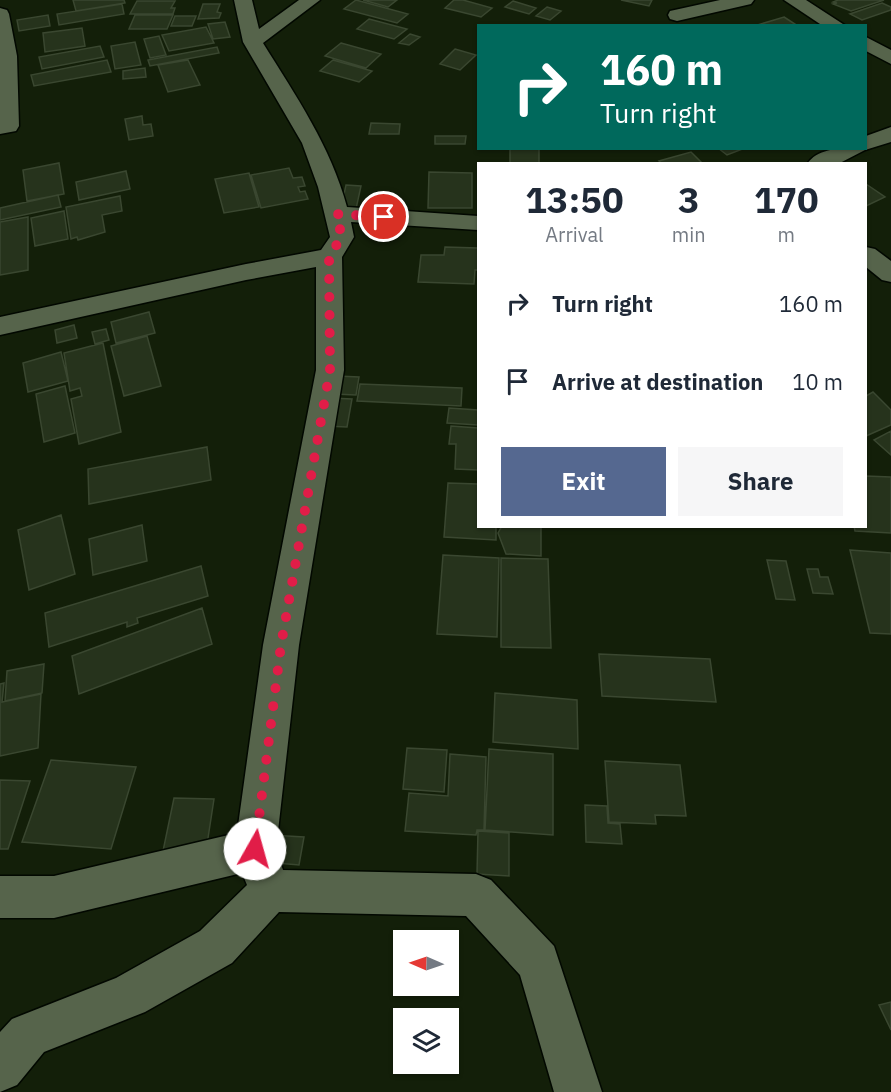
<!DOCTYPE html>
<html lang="en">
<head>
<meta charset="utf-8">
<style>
  :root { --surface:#fff; --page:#f6f6f7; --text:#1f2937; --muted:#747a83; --accent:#556890 }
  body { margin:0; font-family:"IBM Plex Sans",sans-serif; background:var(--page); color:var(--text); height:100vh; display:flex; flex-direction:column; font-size:22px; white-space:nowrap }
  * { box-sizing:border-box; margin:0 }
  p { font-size:20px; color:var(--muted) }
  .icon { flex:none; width:33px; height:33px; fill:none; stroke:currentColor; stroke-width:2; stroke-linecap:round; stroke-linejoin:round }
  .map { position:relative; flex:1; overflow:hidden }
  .side { position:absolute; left:477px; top:162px; width:390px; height:366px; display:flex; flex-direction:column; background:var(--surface); border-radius:0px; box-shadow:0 2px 4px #0004 }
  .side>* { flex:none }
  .guide { position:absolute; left:477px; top:24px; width:390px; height:126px; border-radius:0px; box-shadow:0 2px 4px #0004; background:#00695c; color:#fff; overflow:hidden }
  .needle { width:39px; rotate:272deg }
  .buttons { position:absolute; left:393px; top:930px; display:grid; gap:12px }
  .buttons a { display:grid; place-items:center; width:66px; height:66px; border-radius:0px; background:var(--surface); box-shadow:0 2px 4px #0004; font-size:30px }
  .pin { position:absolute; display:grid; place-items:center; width:51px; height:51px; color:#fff; margin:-26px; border:3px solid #fff; border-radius:50%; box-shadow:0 2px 6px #0007 }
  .me { position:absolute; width:66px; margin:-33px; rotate:7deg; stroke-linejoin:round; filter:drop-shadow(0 0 4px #0008) }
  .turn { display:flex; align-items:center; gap:21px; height:126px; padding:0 24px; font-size:27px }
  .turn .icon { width:78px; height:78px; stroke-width:2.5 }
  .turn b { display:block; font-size:42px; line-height:51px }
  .eta { display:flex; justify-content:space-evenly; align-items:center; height:102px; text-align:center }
  .eta b { font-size:36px; font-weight:700; line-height:42px }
  .button { display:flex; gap:12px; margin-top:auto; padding:12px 24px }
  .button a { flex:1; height:69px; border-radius:0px; background:var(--accent); color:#fff; font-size:24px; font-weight:700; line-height:69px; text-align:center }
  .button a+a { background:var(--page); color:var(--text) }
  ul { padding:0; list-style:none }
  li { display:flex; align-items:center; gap:18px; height:78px; padding:0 24px }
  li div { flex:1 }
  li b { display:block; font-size:22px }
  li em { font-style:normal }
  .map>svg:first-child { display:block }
  .building { fill:#26331c; stroke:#3a4730; stroke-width:1.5 }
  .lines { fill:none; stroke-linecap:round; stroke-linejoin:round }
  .minor-casing { stroke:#020800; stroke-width:3 }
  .minor { fill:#56644b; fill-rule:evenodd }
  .route { stroke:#e11d48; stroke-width:10; stroke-dasharray:0 18 }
</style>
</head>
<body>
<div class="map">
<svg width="891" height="1092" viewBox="0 0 891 1092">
  <rect width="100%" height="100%" fill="#131f09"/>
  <path class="building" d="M73,0H124L125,3L76,11Z
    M356,0L408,14L397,23L344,9Z
    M363,0H397L388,7Z
    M454,0H463L492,8L481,17L445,8Z
    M621,0H652L649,6Z
    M838,0H884L851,11L833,4L837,3L833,2Z
    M137,1H175L171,8H175L173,14H130Z
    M513,1L536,8L529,14L505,7Z
    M882,3L891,7V10L862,20L850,14Z
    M122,4L124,14L59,25L57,14Z
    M203,4H220L217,12L221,13L219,18L198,19Z
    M547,7L561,11L550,20L536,16Z
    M48,15L50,26L19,31L17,20Z
    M135,15H173L167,29H129Z
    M175,16H196L192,26H171Z
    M784,17L798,26H754Z
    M369,19L407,29L394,39L357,29Z
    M225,22L230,37L213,39L208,24Z
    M206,27L214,43L169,51L162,35Z
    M82,28L85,46L45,52L43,33Z
    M410,34L420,37L409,45L399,43Z
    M159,36L166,55L150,58L144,39Z
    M135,42L141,65L115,69L111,46Z
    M341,43L381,54L366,68L325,56Z
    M100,46L104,57L42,69L39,57Z
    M217,47L219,53L150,66L148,60Z
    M455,49L476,55L460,70L440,64Z
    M107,60L111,72L34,86L31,75Z
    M188,60L200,85L168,92L158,65Z
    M333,60L372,71L359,82L320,71Z
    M145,68L146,77L123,79V71Z
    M142,116L143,125L151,124L153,136L129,140L125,119Z
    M371,123L400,124L399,134H369Z
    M435,136H466L465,144H435Z
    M510,148H539V164H510Z
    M718,148H745L727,155Z
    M691,152L703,164H662L659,161Z
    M59,163L64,194L27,201L23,170Z
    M289,168L293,178L302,177L305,186L298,187L300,192L305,191L308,199L261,208L251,175Z
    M126,171L130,189L79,200L76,182Z
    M429,172L472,173V208H428Z
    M249,173L259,207L224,213L215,179Z
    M866,184L885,197L866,206Z
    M346,185L361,186L356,209L341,208Z
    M58,195L61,207L0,220V208Z
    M120,196L122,211L102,215L105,232L78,240L77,237L71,239L66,207Z
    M371,197L393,198L392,210L369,209Z
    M64,211L68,239L35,246L31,218Z
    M28,217V270L0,275V222Z
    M445,247L478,248V270H475L474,284L418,282L421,255H444Z
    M149,312L155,333L116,343L111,322Z
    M74,325L77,338L57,343L55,330Z
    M106,329L109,340L95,344L92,332Z
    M147,336L161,386L124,396L111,346Z
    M103,343L121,432L79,444L71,399L82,396L80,388L70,391L64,353Z
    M61,352L68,381L28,392L23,363Z
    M337,376L359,377L356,395L334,394Z
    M360,384L462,388L461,406L357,401Z
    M65,386L75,433L44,442L36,394Z
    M873,392L891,410V425L866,436V396Z
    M330,398L352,399L347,427L325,426Z
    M449,408L478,410V425L447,423Z
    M451,426L478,428V470L455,469L456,444H449Z
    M891,431V455L874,440Z
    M207,447L211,480L89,504L88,469Z
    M866,476L891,477V533L855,531L854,526H866Z
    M448,483L478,484V526H496V540L444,537Z
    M61,515L75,574L29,590L18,530Z
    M142,525L147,561L93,575L89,539Z
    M502,526H541V556L506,554L498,533Z
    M850,550L891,553V634L870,633Z
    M443,555L499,558L497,637L437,634Z
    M501,558L548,559L551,648L501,647Z
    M767,560L786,561L795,600L776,599Z
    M201,566L208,596L137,618L138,623L127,627V622L49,647L45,613Z
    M807,569H818L820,577H828L833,594L813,593Z
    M202,608L212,644L79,694L72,656Z
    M599,654L710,659L716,702L602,696Z
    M44,664L42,693L5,701L7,671Z
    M4,683L2,702L41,694L38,748L0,756V684Z
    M495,693L577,700L578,749L493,742Z
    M407,748L447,750L444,792L403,789Z
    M489,749L553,754V835L485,830Z
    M450,754L486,757L484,830H477L476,835L405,831L409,793L448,796Z
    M51,760L136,767L111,849L22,842Z
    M605,761L680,765L686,816L655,815L656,824L609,822Z
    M0,780L30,781L8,849H0Z
    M174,798L214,799L206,851H163Z
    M585,805L607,806L608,823L620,824L622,844L586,842Z
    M478,831L509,833V876L477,874Z
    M270,835L304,837L299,865L265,862Z
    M891,1002V1030L879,1005Z"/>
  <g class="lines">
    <defs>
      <path id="minor" d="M234,0H252L259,29L299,0H320L263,43C296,96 331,147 347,207L478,216V230L351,222L354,237L342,257L344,370L299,645L276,849L283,870L476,874L491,880L554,946L602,1092H554L520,975L466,916L279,912L232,963L145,1012L44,1052L17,1085L0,1092V1032L12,1019L116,978L200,931L247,885L242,873L54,918H0V876H54L237,833L263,645L316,370V267L246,280L0,335V317L246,264L321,250L330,237L318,187L302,143L243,42Z
        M720,0H754L751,4L677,21L670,19L668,15L670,11Z
        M784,0H806L846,26H823Z
        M0,8L7,10L9,14L17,56L19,126L16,131L0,134Z
        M866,37L891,50V64L866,51Z
        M891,127V142L865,150L838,164H807C819,146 847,148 866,148V136Z
        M866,247L875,249L891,261V282L882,280L866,267Z"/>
    </defs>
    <use href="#minor" class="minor-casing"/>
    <use href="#minor" class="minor"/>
  </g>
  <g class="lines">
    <path class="route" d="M255,849L281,645L330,370L329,256L342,237L336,214L384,217"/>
  </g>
</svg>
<div class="buttons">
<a><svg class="needle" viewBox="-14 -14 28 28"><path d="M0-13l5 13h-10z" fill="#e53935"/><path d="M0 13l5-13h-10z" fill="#747a83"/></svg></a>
<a><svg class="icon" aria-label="layers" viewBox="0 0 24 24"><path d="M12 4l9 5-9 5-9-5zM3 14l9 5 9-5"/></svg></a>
</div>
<div class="pin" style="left:384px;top:217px;background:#d93025"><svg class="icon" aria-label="arrive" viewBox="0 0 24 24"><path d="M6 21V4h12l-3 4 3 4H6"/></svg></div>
<svg class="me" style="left:255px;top:849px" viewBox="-20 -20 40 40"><circle r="19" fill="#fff"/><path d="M0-13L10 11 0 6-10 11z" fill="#e11d48"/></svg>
<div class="guide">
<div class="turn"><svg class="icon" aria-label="right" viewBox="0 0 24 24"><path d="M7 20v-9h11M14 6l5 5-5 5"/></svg><div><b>160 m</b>Turn right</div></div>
</div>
<section class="side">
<div class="eta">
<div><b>13:50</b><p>Arrival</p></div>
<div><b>3</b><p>min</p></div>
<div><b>170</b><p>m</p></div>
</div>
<ul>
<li><svg class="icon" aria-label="right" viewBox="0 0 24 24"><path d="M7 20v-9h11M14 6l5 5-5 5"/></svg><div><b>Turn right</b></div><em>160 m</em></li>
<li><svg class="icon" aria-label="arrive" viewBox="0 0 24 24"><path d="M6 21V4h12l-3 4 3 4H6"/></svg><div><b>Arrive at destination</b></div><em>10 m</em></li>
</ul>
<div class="button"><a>Exit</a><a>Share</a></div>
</section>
</div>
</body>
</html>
